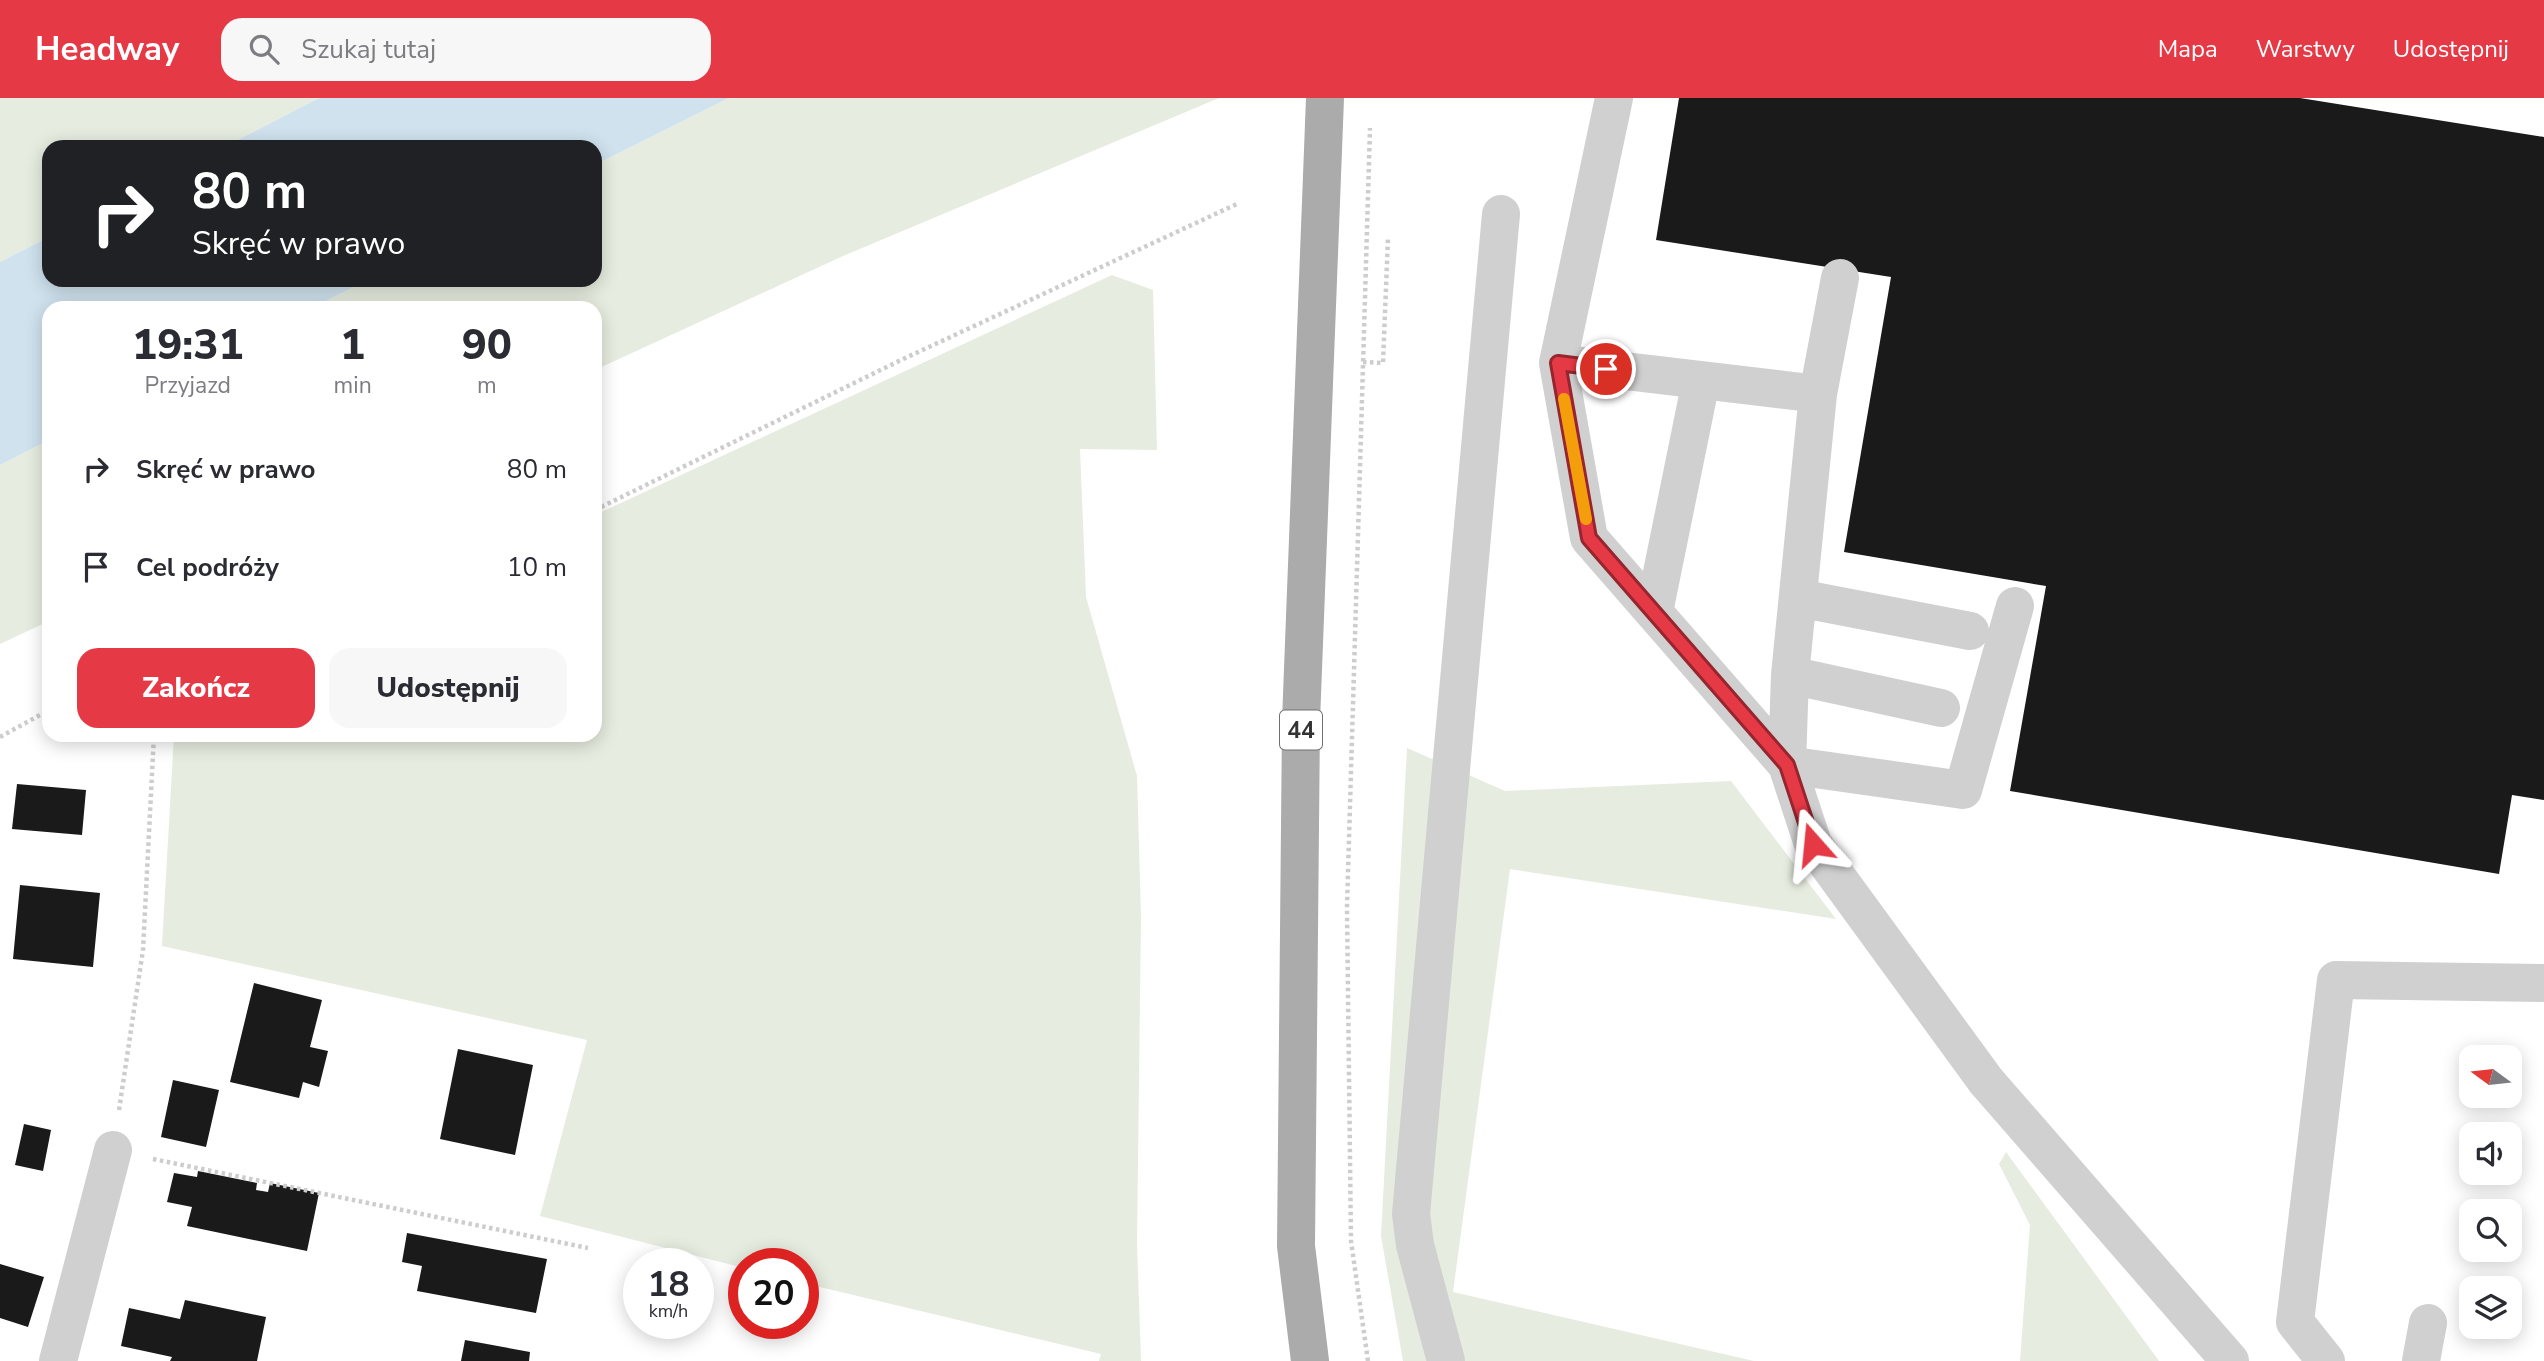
<!DOCTYPE html>
<html lang="pl">
<head>
<meta charset="utf-8">
<style>
  :root { --surface:#fff; --page:#f7f7f7; --text:#2b2b33; --muted:#7c7c81; --accent:#e63946 }
  body { margin:0; font-family:"Nunito Sans",sans-serif; background:var(--page); color:var(--text); height:100vh; display:flex; flex-direction:column; font-size:26px; white-space:nowrap }
  * { box-sizing:border-box; margin:0 }
  p { font-size:23px; color:var(--muted) }
  .icon { flex:none; width:38px; height:38px; fill:none; stroke:currentColor; stroke-width:2; stroke-linecap:round; stroke-linejoin:round }
  .map { position:relative; flex:1; overflow:hidden }
  .side { position:absolute; left:42px; top:203px; width:560px; height:441px; display:flex; flex-direction:column; background:var(--surface); border-radius:21px; box-shadow:0 4px 18px #0003 }
  .side>* { flex:none }
  .top-card { position:absolute; left:42px; top:42px; width:560px; height:147px; border-radius:21px; box-shadow:0 4px 18px #0003; background:#202124; color:#fff; overflow:hidden }
  .needle { width:46px; rotate:285deg }
  .controls { position:absolute; left:2459px; top:947px; display:grid; gap:14px }
  .controls a { display:grid; place-items:center; width:63px; height:63px; border-radius:14px; background:var(--surface); box-shadow:0 4px 18px #0003; font-size:35px }
  .speed { position:absolute; left:623px; top:1150px; display:flex; gap:14px; font-size:35px; font-weight:700; text-align:center }
  .speed>* { display:grid; place-content:center; width:91px; height:91px; border-radius:50%; background:var(--surface); box-shadow:0 4px 18px #0003; line-height:1 }
  .speed small { font-size:18px; font-weight:400 }
  .speed .limit { border:10px solid #d22; background:#fff; color:#111 }
  .pin { position:absolute; display:grid; place-items:center; width:60px; height:60px; color:#fff; margin:-30px; border:4px solid #fff; border-radius:50%; box-shadow:0 2px 7px #0007 }
  .me { position:absolute; width:77px; margin:-38px; rotate:342deg; stroke-linejoin:round; filter:drop-shadow(0 0 5px #0008) }
  .turn { display:flex; align-items:center; gap:24px; height:147px; padding:0 35px; font-size:32px }
  .turn .icon { width:91px; height:91px; stroke-width:2.5 }
  .turn b { display:block; font-size:49px; line-height:60px }
  .eta { display:flex; justify-content:space-evenly; align-items:center; height:119px; text-align:center }
  .eta b { font-size:42px; font-weight:800; line-height:49px }
  .button { display:flex; gap:14px; margin-top:auto; padding:14px 35px }
  .button a { flex:1; height:80px; border-radius:21px; background:var(--accent); color:#fff; font-size:28px; font-weight:800; line-height:80px; text-align:center }
  .button a+a { background:var(--page); color:var(--text) }
  ul { padding:0; list-style:none }
  li { display:flex; align-items:center; gap:21px; height:98px; padding:0 35px }
  li div { flex:1 }
  li b { display:block; font-size:26px }
  li em { font-style:normal }
  header { display:flex; align-items:center; gap:42px; box-sizing:border-box; height:98px; padding:0 35px; background:var(--accent); color:#fff }
  header strong { font-size:33px }
  nav { display:flex; gap:38px; margin-inline-start:auto; font-size:24px }
  .search { width:490px; height:63px; background:var(--page); display:flex; align-items:center; gap:18px; box-sizing:border-box; padding:0 24px; border-radius:21px; color:var(--muted); font-size:26px }
  .map>svg:first-child { display:block }
  .green { fill:#e6ecdf }
  .water { fill:#cfe2ee }
  .building { fill:#1a1a1a }
  .lines { fill:none; stroke-linecap:round; stroke-linejoin:round }
  .path { stroke:#cdcdcd; stroke-width:4.5; stroke-dasharray:3.5 3.5; stroke-linecap:butt }
  .minor { stroke:#d0d0d0; stroke-width:38 }
  .major { stroke:#ababab; stroke-width:38 }
  .route-casing { stroke:#96252e; stroke-width:18 }
  .route { stroke:#e63946; stroke-width:12 }
  .slow { stroke:#f59e0b; stroke-width:12 }
  .labels { text-anchor:middle; dominant-baseline:central; stroke-width:7; stroke-linejoin:round; paint-order:stroke }
  .shield { fill:#fff; stroke:#707070; stroke-width:2 }
  .shield-label { font-size:23px; font-weight:bold; fill:#333 }
</style>
</head>
<body>
<header>
<strong>Headway</strong>
<div class="search"><svg class="icon" aria-label="search" viewBox="0 0 24 24"><circle cx="10" cy="10" r="6"/><path d="M15 15l6 6"/></svg>Szukaj tutaj</div>
<nav><a>Mapa</a><a>Warstwy</a><a>Udostępnij</a></nav>
</header>
<div class="map">
<svg width="2544" height="1263" viewBox="0 0 2544 1263">
  <rect width="100%" height="100%" fill="#fff"/>
  <path class="green" d="M0,0H319L224,49H49V139L0,164Z
    M729,0H1219L843,158L595,272V210H312L367,182H595V67Z
    M1112,177L1153,192L1157,352L1080,351L1086,499L1137,678L1141,819L1137,1146L1141,1263H1099L1101,1256L803,1185V1166H744V1170L540,1118L587,942L162,848L174,637H595V417Z
    M49,342V523L0,546V367Z
    M1407,650L1505,693L1731,683L1836,821L1510,771L1453,1194L1754,1263H1403L1381,1138Z
    M2006,1054L2159,1263H2020L2030,1127L1999,1066Z"/>
  <path class="water" d="M319,0H729L595,67V49H224Z
    M49,139V182H367L312,210H49V342L0,367V164Z"/>
  <path class="building" d="M1679,0H2300L2544,39V702L2512,697L2499,776L2010,693L2046,488L1844,454L1891,179L1656,142Z
    M17,686L86,692L82,737L12,731Z
    M20,787L100,795L93,869L13,861Z
    M254,885L322,902L310,949L328,953L319,989L303,984L299,1000L230,984Z
    M458,951L533,967L515,1057L440,1041Z
    M173,982L219,992L206,1049L161,1039Z
    M24,1026L51,1032L43,1073L15,1067Z
    M198,1073L257,1085L256,1092L268,1094L270,1085L319,1095L307,1153L187,1128L192,1109L167,1104L174,1075L197,1079Z
    M407,1135L547,1161L536,1215L417,1193L422,1168L402,1164Z
    M0,1166L44,1179L28,1229L0,1220Z
    M185,1202L266,1219L257,1263H170L172,1259L121,1248L129,1210L180,1221Z
    M465,1242L530,1254L529,1263H461Z"/>
  <g class="lines">
    <path class="path" d="M1363,264L1383,265L1388,140
      M595,412L901,262L1239,105
      M0,639L49,612
      M119,1012L143,852L154,637
      M153,1061L588,1150
      M1368,1263L1351,1143L1347,809L1370,30"/>
    <path class="minor" d="M1614,0L1558,265L1818,296L1790,577L1787,667L1813,746L1986,983L2230,1263
      M1558,265L1589,440L1787,667L1963,692L2015,508
      M1818,296L1840,180
      M1798,500L1970,533
      M1654,514L1701,283
      M1790,577L1941,610
      M58,1263L113,1052
      M1446,1263L1415,1147L1411,1116L1501,116
      M2326,1263L2295,1224L2336,882L2544,885
      M2421,1263L2428,1225"/>
    <path class="major" d="M1310,1263L1296,1148L1301,623L1325,0"/>
  </g>
  <g class="lines">
    <defs>
      <path id="route" d="M1606,271L1558,265L1589,440L1787,667L1813,746"/>
    </defs>
    <use href="#route" class="route-casing"/>
    <use href="#route" class="route"/>
    <path class="slow" d="M1564,301L1586,421"/>
  </g>
  <g class="labels">
    <rect class="shield" x="1280" y="612.5" width="42" height="39" rx="5"/>
    <g class="shield-label">
      <text x="1301" y="632">44</text>
    </g>
  </g>
</svg>
<div class="controls">
<a><svg class="needle" viewBox="-14 -14 28 28"><path d="M0-13l5 13h-10z" fill="#e53935"/><path d="M0 13l5-13h-10z" fill="#7c7c81"/></svg></a>
<a><svg class="icon" aria-label="sound" viewBox="0 0 24 24"><path d="M4 9h4l5-4v14l-5-4H4zM17 9q2 3 0 6"/></svg></a>
<a><svg class="icon" aria-label="search" viewBox="0 0 24 24"><circle cx="10" cy="10" r="6"/><path d="M15 15l6 6"/></svg></a>
<a><svg class="icon" aria-label="layers" viewBox="0 0 24 24"><path d="M12 4l9 5-9 5-9-5zM3 14l9 5 9-5"/></svg></a>
</div>
<div class="speed"><div>18<small>km/h</small></div><div class="limit">20</div></div>
<div class="pin" style="left:1606px;top:271px;background:#d93025"><svg class="icon" aria-label="arrive" viewBox="0 0 24 24"><path d="M6 21V4h12l-3 4 3 4H6"/></svg></div>
<svg class="me" style="left:1813px;top:746px" viewBox="-20 -20 40 40"><path d="M0-17L14 15 0 8-14 15z" fill="#e63946" stroke="#fff" stroke-width="4"/></svg>
<div class="top-card">
<div class="turn"><svg class="icon" aria-label="right" viewBox="0 0 24 24"><path d="M7 20v-9h11M14 6l5 5-5 5"/></svg><div><b>80 m</b>Skręć w prawo</div></div>
</div>
<section class="side">
<div class="eta">
<div><b>19:31</b><p>Przyjazd</p></div>
<div><b>1</b><p>min</p></div>
<div><b>90</b><p>m</p></div>
</div>
<ul>
<li><svg class="icon" aria-label="right" viewBox="0 0 24 24"><path d="M7 20v-9h11M14 6l5 5-5 5"/></svg><div><b>Skręć w prawo</b></div><em>80 m</em></li>
<li><svg class="icon" aria-label="arrive" viewBox="0 0 24 24"><path d="M6 21V4h12l-3 4 3 4H6"/></svg><div><b>Cel podróży</b></div><em>10 m</em></li>
</ul>
<div class="button"><a>Zakończ</a><a>Udostępnij</a></div>
</section>
</div>
</body>
</html>
